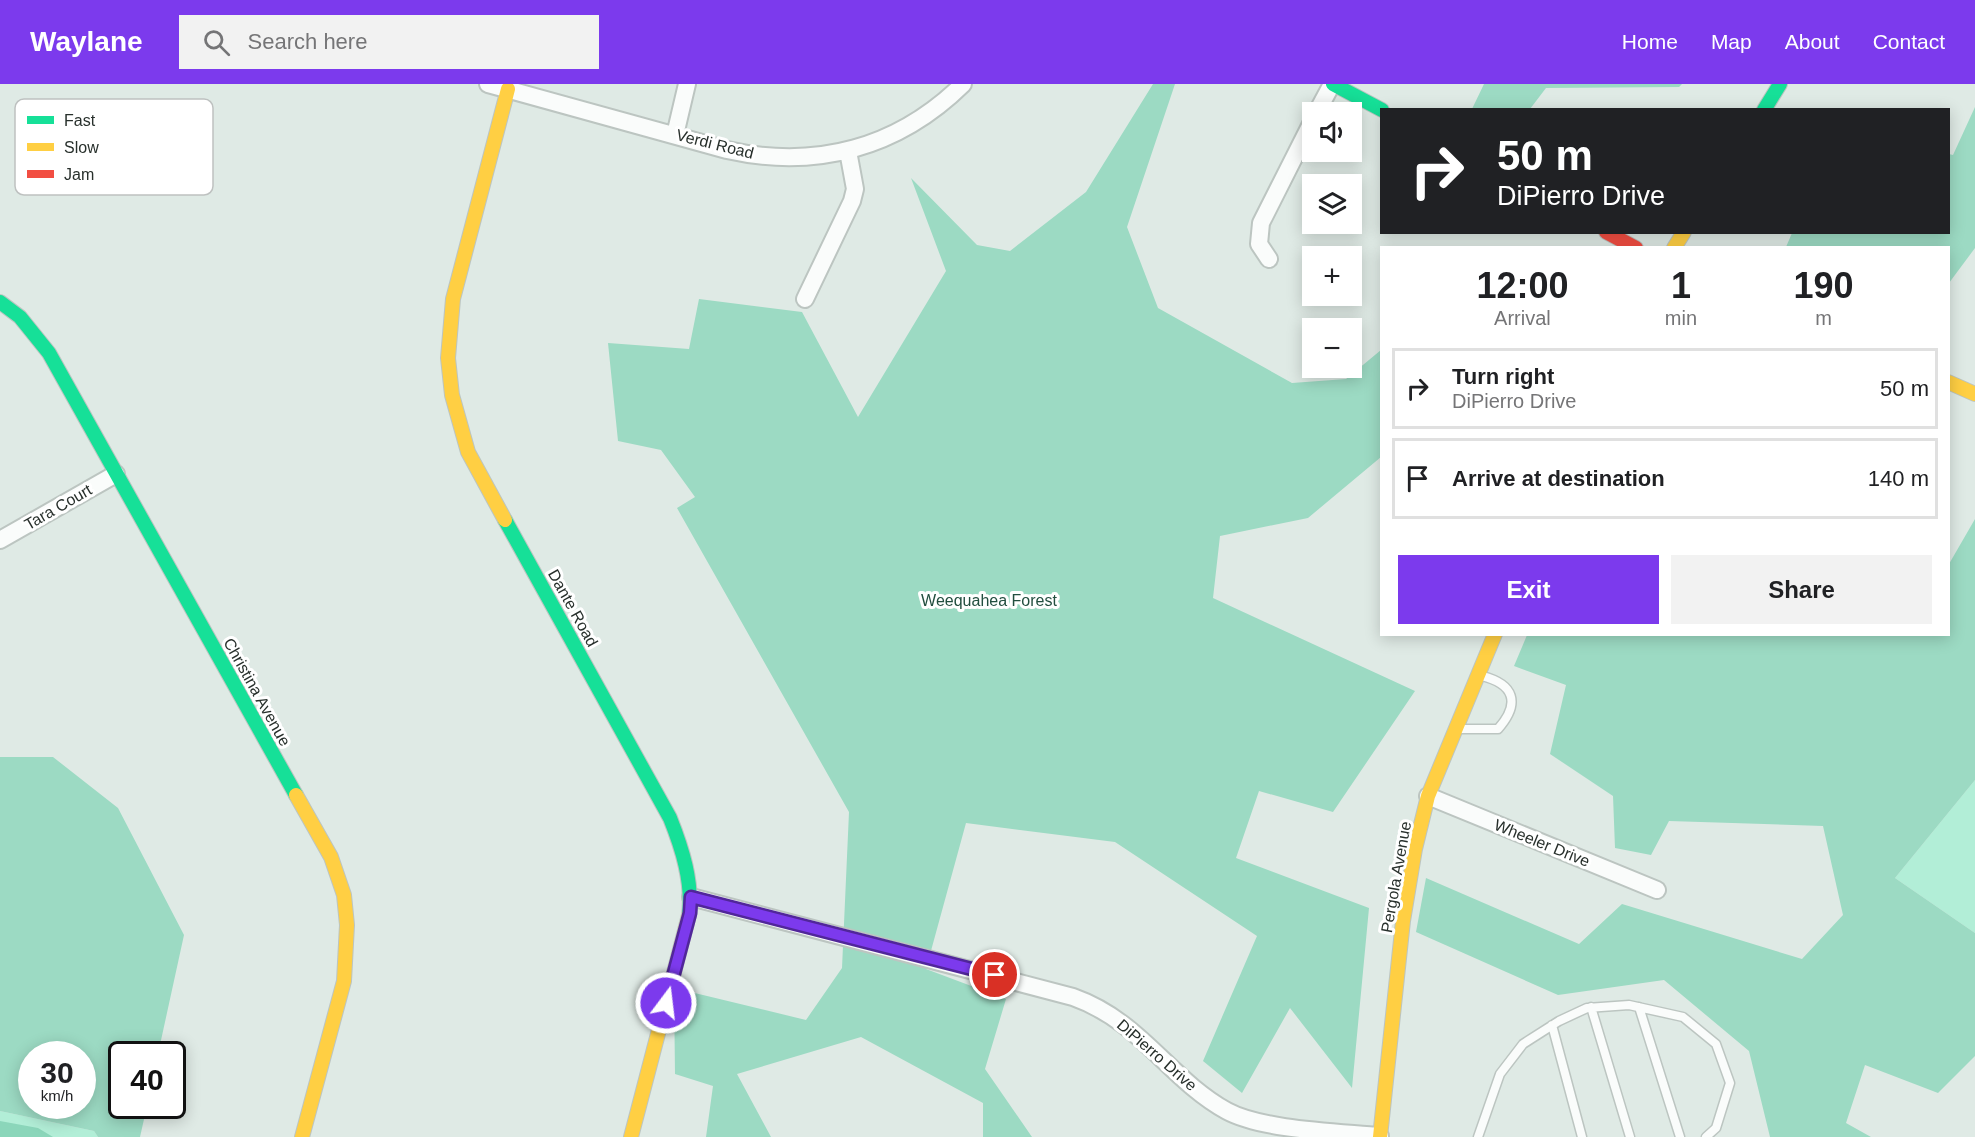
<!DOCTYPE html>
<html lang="en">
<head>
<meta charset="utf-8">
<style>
  :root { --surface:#fff; --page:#f2f2f2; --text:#202124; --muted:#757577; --line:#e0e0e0; --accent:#7c3aed }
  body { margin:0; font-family:Arial,sans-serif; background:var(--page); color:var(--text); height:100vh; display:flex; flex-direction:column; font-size:22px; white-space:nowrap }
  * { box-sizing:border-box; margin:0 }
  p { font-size:20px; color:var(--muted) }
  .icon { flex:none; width:33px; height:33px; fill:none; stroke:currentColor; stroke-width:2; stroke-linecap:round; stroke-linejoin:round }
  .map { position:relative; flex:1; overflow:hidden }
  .side { position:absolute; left:1380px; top:162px; width:570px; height:390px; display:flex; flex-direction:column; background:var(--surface); border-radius:0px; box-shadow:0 3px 15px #0003 }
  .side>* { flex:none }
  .top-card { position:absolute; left:1380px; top:24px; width:570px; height:126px; border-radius:0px; box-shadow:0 3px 15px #0003; background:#202124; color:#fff; overflow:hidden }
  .fabs { position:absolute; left:1302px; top:18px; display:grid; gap:12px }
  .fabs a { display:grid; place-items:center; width:60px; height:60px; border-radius:0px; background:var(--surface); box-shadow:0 3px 15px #0003; font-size:30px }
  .speed { position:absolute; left:18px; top:957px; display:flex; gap:12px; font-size:30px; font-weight:700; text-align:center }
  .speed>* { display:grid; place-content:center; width:78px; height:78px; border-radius:50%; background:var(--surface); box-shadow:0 3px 15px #0003; line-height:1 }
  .speed small { font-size:15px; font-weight:400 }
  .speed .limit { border:3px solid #111; border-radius:9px; background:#fff; color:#111 }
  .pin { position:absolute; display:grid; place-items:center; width:51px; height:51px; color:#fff; margin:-26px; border:3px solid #fff; border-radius:50%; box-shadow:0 2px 6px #0007 }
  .me { position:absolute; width:66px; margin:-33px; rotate:15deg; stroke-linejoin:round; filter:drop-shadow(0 0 4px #0008) }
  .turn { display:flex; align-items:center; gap:21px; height:126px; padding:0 18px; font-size:27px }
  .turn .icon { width:78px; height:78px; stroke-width:2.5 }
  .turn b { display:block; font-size:42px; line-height:51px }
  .eta { display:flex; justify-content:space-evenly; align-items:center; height:102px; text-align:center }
  .eta b { font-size:36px; font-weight:600; line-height:42px }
  .action { display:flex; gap:12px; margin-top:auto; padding:12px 18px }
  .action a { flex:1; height:69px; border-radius:0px; background:var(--accent); color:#fff; font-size:24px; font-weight:600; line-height:69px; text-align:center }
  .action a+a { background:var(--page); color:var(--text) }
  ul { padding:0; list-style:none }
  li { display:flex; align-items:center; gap:18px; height:81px; margin:0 12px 9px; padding:0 6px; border:3px solid var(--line); border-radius:0px }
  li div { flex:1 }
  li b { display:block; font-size:22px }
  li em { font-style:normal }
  header { display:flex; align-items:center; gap:36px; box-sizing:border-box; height:84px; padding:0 30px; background:var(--accent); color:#fff }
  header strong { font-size:28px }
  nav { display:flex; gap:33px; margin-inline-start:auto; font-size:21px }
  .search { width:420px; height:54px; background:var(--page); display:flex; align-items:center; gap:15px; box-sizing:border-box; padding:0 21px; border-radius:0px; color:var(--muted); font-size:22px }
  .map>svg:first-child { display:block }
  .green { fill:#b2eed7 }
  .forest { fill:#9cdac3; fill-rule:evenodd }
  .water { fill:#8bd6ba }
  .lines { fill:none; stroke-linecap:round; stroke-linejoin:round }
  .lane-casing { stroke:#bcc5c1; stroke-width:11 }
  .street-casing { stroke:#bcc5c1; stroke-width:20 }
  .fast-casing { stroke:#bcc5c1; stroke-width:16 }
  .slow-casing { stroke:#bcc5c1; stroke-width:16 }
  .jam-casing { stroke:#bcc5c1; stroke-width:16 }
  .lane { stroke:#fafcfb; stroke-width:8 }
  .street { stroke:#fafcfb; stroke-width:16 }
  .fast { stroke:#16e098; stroke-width:14 }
  .slow { stroke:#ffcf43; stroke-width:14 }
  .jam { stroke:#f24e42; stroke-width:14 }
  .route-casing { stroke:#51269a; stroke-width:15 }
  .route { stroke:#7c3aed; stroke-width:10 }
  .labels { text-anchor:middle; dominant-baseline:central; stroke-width:6; stroke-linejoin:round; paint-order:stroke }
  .street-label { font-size:16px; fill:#28302c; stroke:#fff }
  .park-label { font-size:16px; fill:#224e3f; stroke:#fff }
  .key { fill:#fff; stroke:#bec1c0; stroke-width:1.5 }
  .key-label { font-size:16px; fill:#28302c }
</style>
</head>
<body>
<header>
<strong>Waylane</strong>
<div class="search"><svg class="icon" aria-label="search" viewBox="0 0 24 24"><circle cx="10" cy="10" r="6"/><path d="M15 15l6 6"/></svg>Search here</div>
<nav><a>Home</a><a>Map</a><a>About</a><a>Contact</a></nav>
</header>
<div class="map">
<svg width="1975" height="1053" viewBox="0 0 1975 1053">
  <rect width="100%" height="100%" fill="#dfeae5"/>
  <path class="green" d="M1975,696V849L1895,794Z
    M0,1027L94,1047L98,1053H0Z"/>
  <path class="forest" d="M1153,0H1175L1127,143L1158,224L1292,299L1346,295L1381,266V373L1308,434L1220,452L1213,514L1415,607L1333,728L1259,707L1236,774L1369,824L1352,1004L1290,924L1242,1009L1203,977L1257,852L1115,758L966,739L926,885L1006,915L985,985L1032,1053H983V1019L861,953L737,990L771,1053H706L713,1002L675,990L674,904L806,936L842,884L849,728L677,424L695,413L661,366L618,357L608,259L689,265L699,215L802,228L858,333L946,187L911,94L977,161L1010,167L1086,108Z
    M1484,0H1682L1679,3L1546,4L1530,25H1472Z
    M1975,23V164L1949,199L1948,164L1786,163L1792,149L1948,148L1949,70L1953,71Z
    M1975,435V696L1895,794L1975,849V972L1938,1009L1865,981L1846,1039L1871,1053H1770L1749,967L1664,896L1558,911L1416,848L1426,794L1579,860L1622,820L1802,875L1843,831L1823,742L1669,737L1651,771L1615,764L1613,712L1550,670L1566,601L1514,582L1527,551L1948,550L1949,480Z
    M0,673H53L118,724L184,851L158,970H122V1022H147L140,1053H98L94,1047L0,1027ZM32,970H82V1022H32Z"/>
  <path class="water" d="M0,1037L38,1044L53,1053H0Z"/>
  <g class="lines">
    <defs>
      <path id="lane" d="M1459,645H1498C1521,619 1514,600 1482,592
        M1591,923L1630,1053
        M1639,923L1680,1053
        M1552,941L1582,1053
        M1478,1053L1500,990L1523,960L1559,937L1587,924L1629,921L1683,933L1716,960L1730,999L1716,1044L1706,1053"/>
      <path id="street" d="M488,0L727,66C816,86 898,64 963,0
        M1317,28L1332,0
        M675,51L687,0
        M1269,175L1259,160L1261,139L1312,38
        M805,215L852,117L855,105L848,67
        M0,456L116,390
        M1428,712L1657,806
        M691,813L1073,913C1141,937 1169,995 1227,1027C1262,1046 1338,1048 1380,1052"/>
      <path id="fast" d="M1333,0L1382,26
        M1764,26L1780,0
        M0,218L20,233L49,269L296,711
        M505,436L670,734C682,764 693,798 689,831"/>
      <path id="slow" d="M1674,164L1684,148
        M1948,298L1975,310
        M505,436L468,368L452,311L448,274L453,215L508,5
        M296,711L331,773L344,811L347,841L344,897L302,1053
        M631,1053L689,831
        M1380,1053L1403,837L1415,765L1428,712L1495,550"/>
      <path id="jam" d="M1606,148L1636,164"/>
    </defs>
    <use href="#lane" class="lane-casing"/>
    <use href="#street" class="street-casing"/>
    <use href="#fast" class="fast-casing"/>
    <use href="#slow" class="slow-casing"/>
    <use href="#jam" class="jam-casing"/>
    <use href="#lane" class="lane"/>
    <use href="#street" class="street"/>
    <use href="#fast" class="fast"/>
    <use href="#slow" class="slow"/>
    <use href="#jam" class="jam"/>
  </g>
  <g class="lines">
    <defs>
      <path id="route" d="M666,919L690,829L691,813L995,891"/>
    </defs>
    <use href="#route" class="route-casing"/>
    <use href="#route" class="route"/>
  </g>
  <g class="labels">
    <g class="street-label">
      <text transform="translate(715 60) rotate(14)">Verdi Road</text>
      <text transform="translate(58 423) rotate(-30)">Tara Court</text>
      <text transform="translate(573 524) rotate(61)">Dante Road</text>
      <text transform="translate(257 608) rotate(61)">Christina Avenue</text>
      <text transform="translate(1542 759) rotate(22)">Wheeler Drive</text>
      <text transform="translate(1396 793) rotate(-80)">Pergola Avenue</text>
      <text transform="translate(1157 971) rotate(41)">DiPierro Drive</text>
    </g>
    <g class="park-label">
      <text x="989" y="516">Weequahea Forest</text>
    </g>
  </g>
  <rect x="15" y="15" width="198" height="96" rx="9" class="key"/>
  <rect x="27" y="32" width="27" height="8" fill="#16e098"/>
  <rect x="27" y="59" width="27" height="8" fill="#ffcf43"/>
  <rect x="27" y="86" width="27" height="8" fill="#f24e42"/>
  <g class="key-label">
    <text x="64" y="42">Fast</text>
    <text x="64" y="69">Slow</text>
    <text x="64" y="96">Jam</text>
  </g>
</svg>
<div class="fabs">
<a><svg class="icon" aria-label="sound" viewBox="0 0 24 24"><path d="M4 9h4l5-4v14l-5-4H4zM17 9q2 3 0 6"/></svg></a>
<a><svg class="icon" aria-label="layers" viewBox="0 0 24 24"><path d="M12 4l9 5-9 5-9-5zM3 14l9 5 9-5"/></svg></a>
<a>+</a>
<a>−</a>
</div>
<div class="speed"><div>30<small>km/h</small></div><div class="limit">40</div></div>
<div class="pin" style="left:995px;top:891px;background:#d93025"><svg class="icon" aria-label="arrive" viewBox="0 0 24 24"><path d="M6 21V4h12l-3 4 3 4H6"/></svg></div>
<svg class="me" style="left:666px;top:919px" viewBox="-20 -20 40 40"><circle r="17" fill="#7c3aed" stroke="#fff" stroke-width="3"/><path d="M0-11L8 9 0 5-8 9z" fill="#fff"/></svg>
<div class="top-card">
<div class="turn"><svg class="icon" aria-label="right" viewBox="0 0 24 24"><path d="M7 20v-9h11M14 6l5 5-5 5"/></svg><div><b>50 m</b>DiPierro Drive</div></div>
</div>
<section class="side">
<div class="eta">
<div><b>12:00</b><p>Arrival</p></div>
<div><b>1</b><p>min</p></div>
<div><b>190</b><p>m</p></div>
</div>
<ul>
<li><svg class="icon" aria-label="right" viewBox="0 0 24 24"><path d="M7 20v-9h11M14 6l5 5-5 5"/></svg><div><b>Turn right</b><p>DiPierro Drive</p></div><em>50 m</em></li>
<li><svg class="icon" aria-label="arrive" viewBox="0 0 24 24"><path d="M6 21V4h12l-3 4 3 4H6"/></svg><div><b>Arrive at destination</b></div><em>140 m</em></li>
</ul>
<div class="action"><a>Exit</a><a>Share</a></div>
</section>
</div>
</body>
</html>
